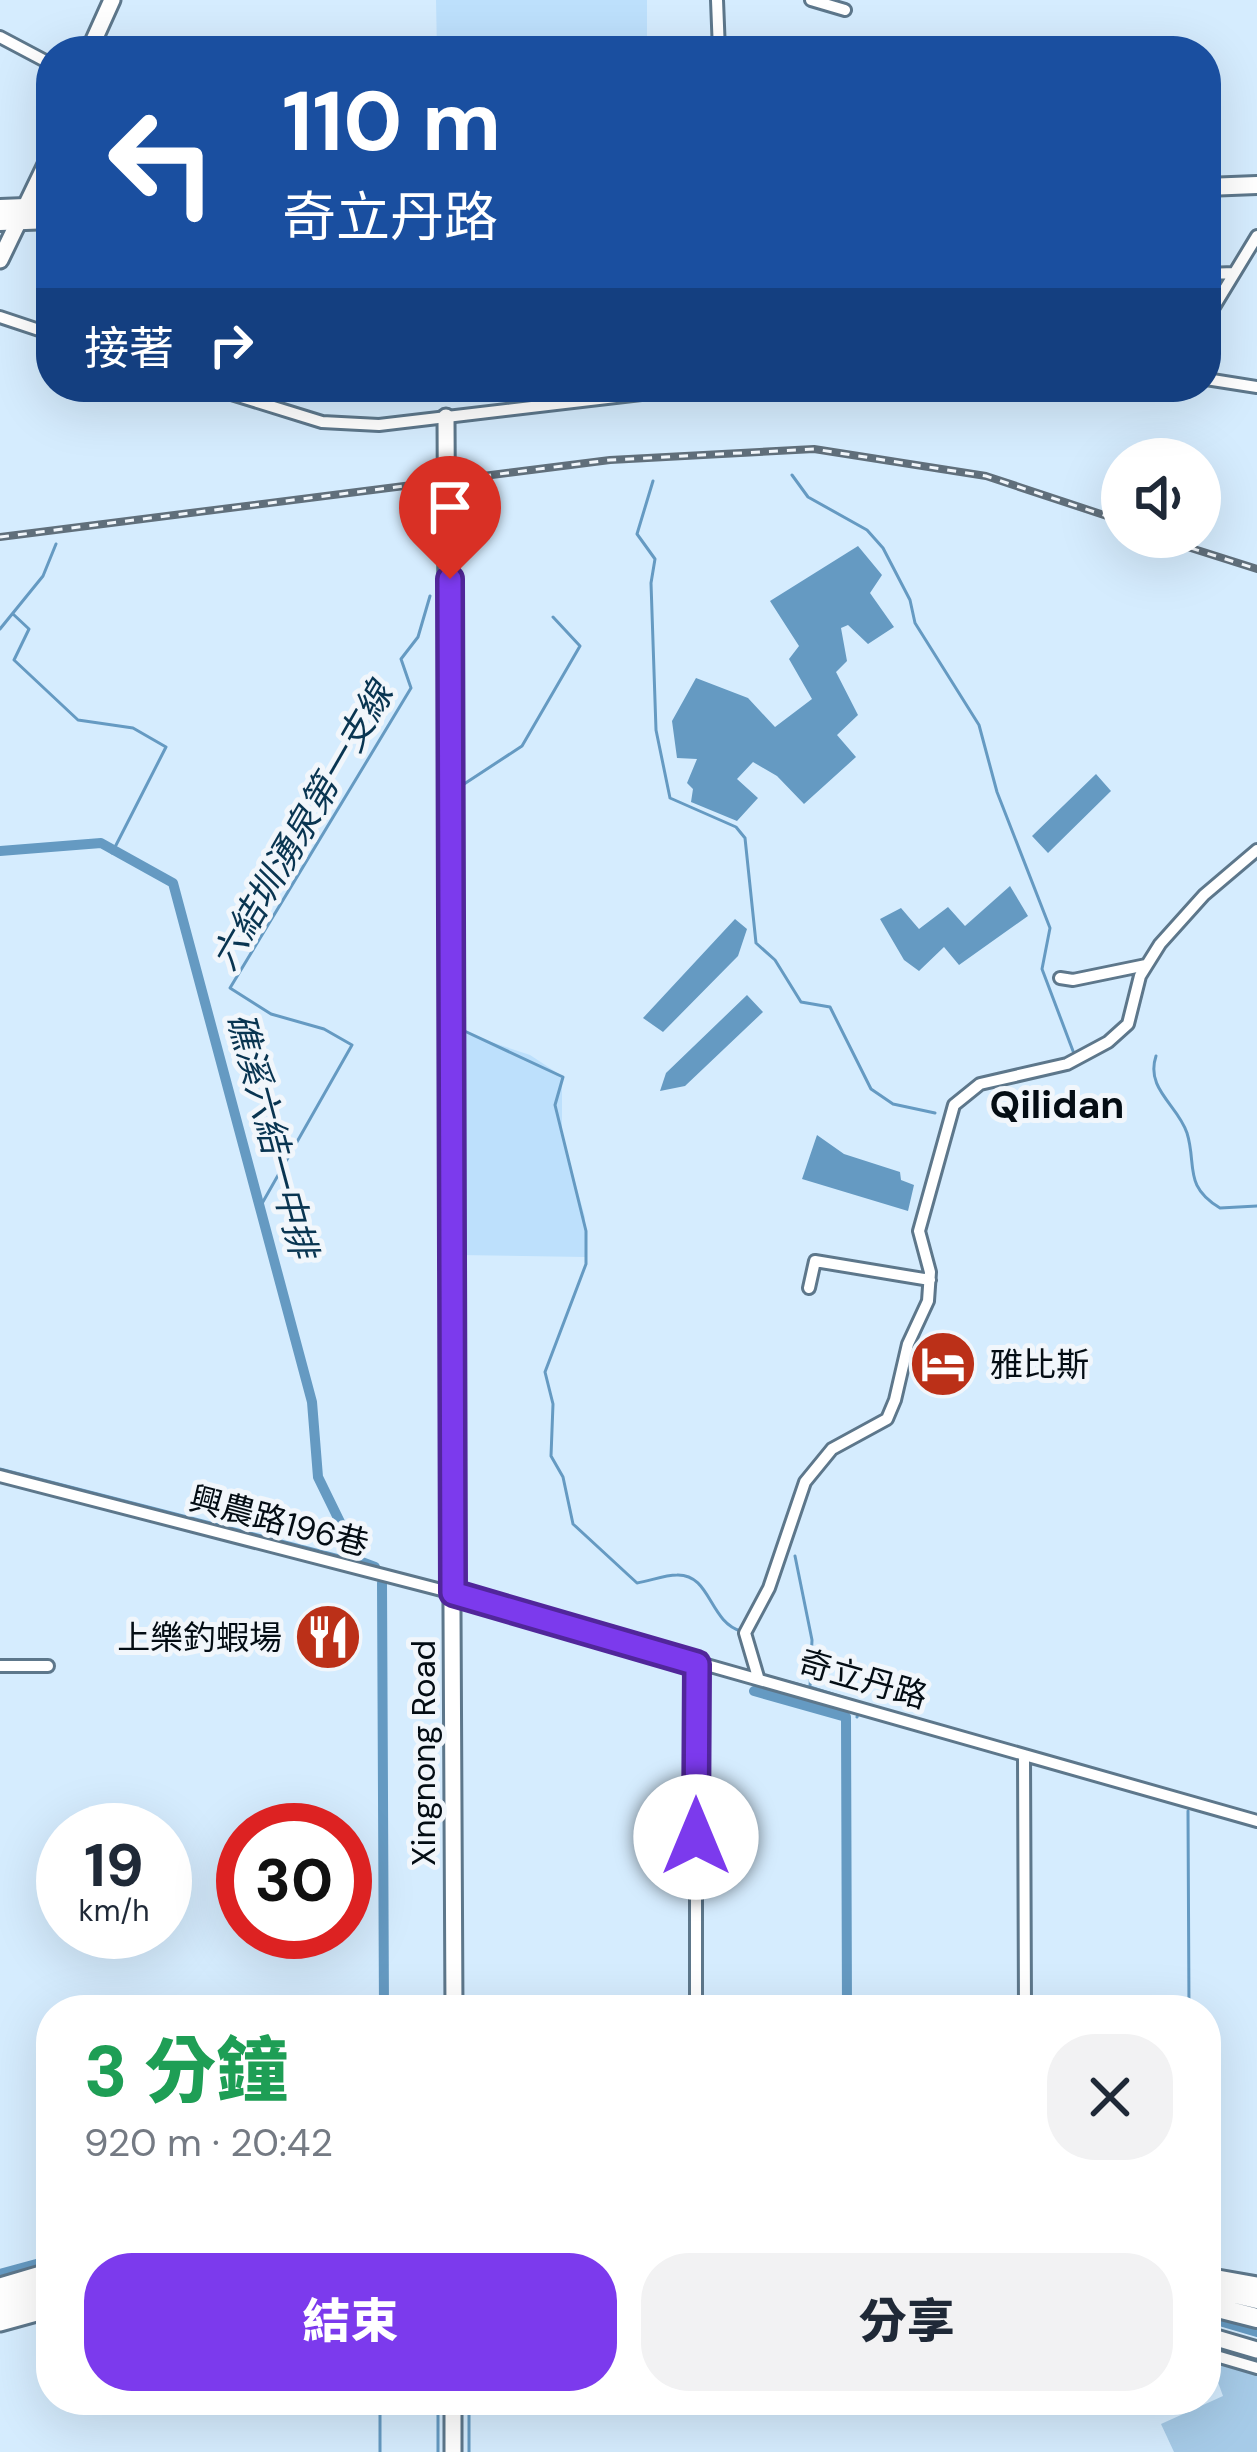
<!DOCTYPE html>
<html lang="zh-TW">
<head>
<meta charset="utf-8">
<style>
  :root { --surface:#fff; --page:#f2f2f3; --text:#1f2937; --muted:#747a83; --accent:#7c3aed }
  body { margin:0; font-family:"DM Sans","Noto Sans TC",sans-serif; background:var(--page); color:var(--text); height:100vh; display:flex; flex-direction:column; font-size:45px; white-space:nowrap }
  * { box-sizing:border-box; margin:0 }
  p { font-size:39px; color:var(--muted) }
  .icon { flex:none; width:66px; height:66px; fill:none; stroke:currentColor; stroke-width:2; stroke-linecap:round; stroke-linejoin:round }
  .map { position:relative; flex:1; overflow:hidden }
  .sheet { position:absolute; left:36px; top:1995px; width:1185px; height:420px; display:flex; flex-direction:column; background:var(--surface); border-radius:48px; box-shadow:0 12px 48px #0002 }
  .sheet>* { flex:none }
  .banner { position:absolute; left:36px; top:36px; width:1185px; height:366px; border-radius:48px; box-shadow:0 12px 48px #0002; background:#1a4fa0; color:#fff; overflow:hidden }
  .buttons { position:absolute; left:1101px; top:438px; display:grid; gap:24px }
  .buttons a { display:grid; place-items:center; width:120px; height:120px; border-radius:50%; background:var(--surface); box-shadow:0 12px 48px #0002; font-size:60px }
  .speed { position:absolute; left:36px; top:1803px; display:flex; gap:24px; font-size:60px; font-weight:700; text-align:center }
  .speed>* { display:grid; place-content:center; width:156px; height:156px; border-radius:50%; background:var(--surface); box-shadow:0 12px 48px #0002; line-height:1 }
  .speed small { font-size:30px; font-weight:400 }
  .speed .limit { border:18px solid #d22; background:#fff; color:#111 }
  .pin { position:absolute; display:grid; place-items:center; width:102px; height:102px; color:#fff; margin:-123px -51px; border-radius:50% 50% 50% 0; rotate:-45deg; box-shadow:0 0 12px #0007 }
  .pin .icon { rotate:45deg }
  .me { position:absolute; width:132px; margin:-66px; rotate:0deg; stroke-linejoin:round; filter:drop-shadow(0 0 9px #0008) }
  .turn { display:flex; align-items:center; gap:42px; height:252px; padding:0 48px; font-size:54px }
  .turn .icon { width:156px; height:156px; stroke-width:2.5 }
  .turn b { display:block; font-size:84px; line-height:102px }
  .then { display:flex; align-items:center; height:114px; padding:0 48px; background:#0003; gap:24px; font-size:45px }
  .round { display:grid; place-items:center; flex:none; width:126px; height:126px; border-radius:48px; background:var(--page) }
  .headline { display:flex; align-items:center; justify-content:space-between; height:204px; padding:0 48px }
  h1 { font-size:72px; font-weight:800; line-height:90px; color:#1e9e55 }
  .cta { display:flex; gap:24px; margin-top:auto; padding:24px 48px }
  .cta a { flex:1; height:138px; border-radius:48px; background:var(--accent); color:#fff; font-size:48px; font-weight:800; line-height:138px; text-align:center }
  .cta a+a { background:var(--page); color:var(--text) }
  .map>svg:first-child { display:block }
  .built { fill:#bde0fc }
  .green { fill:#a6cbe8 }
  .water { fill:#659ac2 }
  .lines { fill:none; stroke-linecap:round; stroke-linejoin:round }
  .stream { stroke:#659ac2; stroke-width:3 }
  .canal { stroke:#659ac2; stroke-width:10 }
  .street-casing { stroke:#5d778b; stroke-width:16 }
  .secondary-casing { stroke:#5d778b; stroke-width:21 }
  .primary-casing { stroke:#5d778b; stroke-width:22 }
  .highway-casing { stroke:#5d778b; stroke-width:24 }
  .street { stroke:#fff; stroke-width:10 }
  .secondary { stroke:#fff; stroke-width:15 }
  .primary { stroke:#fff; stroke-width:16 }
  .highway { stroke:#fff; stroke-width:18 }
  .rail-casing { stroke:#606f7b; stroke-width:8 }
  .rail { stroke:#f1f6fb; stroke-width:3; stroke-dasharray:9; stroke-linecap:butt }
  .route-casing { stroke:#51269a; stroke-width:30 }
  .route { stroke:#7c3aed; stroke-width:21 }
  .labels { text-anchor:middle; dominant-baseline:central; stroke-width:10; stroke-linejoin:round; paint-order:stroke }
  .poi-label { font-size:33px; fill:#040d14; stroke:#f1f6fb; text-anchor:start }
  .street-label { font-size:33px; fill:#040d14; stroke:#f1f6fb }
  .water-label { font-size:36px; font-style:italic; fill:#093551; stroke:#f1f6fb }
  .quarter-label { font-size:39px; font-weight:bold; fill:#040d14; stroke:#f1f6fb }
</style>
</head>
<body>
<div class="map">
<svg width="1257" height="2452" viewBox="0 0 1257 2452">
  <rect width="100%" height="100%" fill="#d5ecfe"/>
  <path class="built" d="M436,0H647V51H437Z
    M461,1032L530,1055L562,1076V1136L585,1217V1257L459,1255Z"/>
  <path class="green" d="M1210,2360L1257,2372V2452H1174L1161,2424L1223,2396Z"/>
  <path class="water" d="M858,546L882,575L870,593L894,627L868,644L848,625L841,628L847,661L836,672L858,715L837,735L856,757L804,804L777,776L753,762L737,779L758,798L737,821L691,802L693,789L687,783L697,759L677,758L672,721L696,678L748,698L775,727L812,699L789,659L799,646L770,601Z
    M1096,774L1111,791L1048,853L1032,836Z
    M1010,886L1028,916L959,965L944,947L919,971L904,960L880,919L901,908L919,929L948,907L965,926Z
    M735,919L747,929L738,956L663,1032L643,1018Z
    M747,995L763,1012L685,1086L660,1091L666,1073Z
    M817,1135L844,1154L900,1172L901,1180L914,1185L908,1211L802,1179Z"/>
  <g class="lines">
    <path class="stream" d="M792,475L808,497L867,530L883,548L910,600L915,623L979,725L997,792L1050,928L1042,969L1073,1051
      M653,481L637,534L655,559L651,583L656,730L670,798L736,827L745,838L756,943L775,960L801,1002L830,1007L871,1089L893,1104L935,1113
      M13,614L29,629L14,660L78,720L133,728L166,747L112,853
      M553,617L580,646L522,746L458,788V1028L563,1077L555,1105L586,1231V1264L545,1372L553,1404L551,1456L563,1477L573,1524L637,1583C650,1581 664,1575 677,1575C711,1574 709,1622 741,1631
      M0,629L43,576L56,544
      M1156,1056C1145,1089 1178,1105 1187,1133C1197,1165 1183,1186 1220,1208L1257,1206
      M457,1116L458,1030
      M260,1207L352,1045L324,1029L271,1014L230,988L411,688L401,659L418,637L430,596
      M459,1425V1259
      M0,1469L359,1561
      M795,1556L812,1640L810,1687L861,1703L857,1717
      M703,1658L738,1668
      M770,1677L808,1687
      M1188,1811L1189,2010
      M380,2400V2452
      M438,2452V2400
      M469,2452V2400"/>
    <path class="canal" d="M0,851L101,843L173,883L312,1402L318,1477L359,1561L375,1567
      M382,1583L384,2010
      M754,1691L846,1717L847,2010
      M0,2274L51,2260
      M1206,2317L1257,2332"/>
    <defs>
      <path id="street" d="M717,0L719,51
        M811,0L845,10
        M0,37L51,64
        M1206,274L1234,273
        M0,317L51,334
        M1206,320L1257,236
        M1206,379L1257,387
        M209,387L322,422L379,425L701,387
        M1060,978L1073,980L1146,965
        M809,1288L815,1261L930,1280
        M0,1476L453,1593L1257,1821
        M0,1666H48
        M758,1677L745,1633L769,1588L805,1482L832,1449L887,1419L895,1400L908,1344L928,1301L930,1272L919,1231L954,1105L980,1084L1067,1064L1108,1042L1128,1024L1140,976L1160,944L1204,895L1257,850
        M1024,1755L1025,2010
        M696,2010V1664
        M1206,2353L1257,2368"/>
      <path id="secondary" d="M89,51L112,0
        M0,260L51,154
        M446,417L454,2010
        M1206,2276L1257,2285
        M0,2286L51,2271
        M0,2323L51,2309
        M1206,2335L1257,2350
        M453,2400V2452"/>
      <path id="primary" d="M1206,187L1257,185
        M0,208L51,206
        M0,222L51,220"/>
      <path id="highway" d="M1206,2287L1257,2299
        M0,2296L51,2282
        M1206,2305L1257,2318
        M0,2311L51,2297"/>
    </defs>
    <use href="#street" class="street-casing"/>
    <use href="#secondary" class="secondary-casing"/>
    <use href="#primary" class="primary-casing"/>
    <use href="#highway" class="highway-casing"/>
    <use href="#street" class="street"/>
    <use href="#secondary" class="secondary"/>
    <use href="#primary" class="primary"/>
    <use href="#highway" class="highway"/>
    <defs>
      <path id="rail" d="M0,537L610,460L814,449L986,476L1122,521
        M1156,537L1257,569"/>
    </defs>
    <use href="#rail" class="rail-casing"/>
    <use href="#rail" class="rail"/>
  </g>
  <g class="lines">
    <defs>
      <path id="route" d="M450,579L453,1593L697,1664L696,1837"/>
    </defs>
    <use href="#route" class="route-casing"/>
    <use href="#route" class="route"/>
  </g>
  <defs>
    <symbol id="hotel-disc" viewBox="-11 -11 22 22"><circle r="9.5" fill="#bb3018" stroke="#f1f6fb"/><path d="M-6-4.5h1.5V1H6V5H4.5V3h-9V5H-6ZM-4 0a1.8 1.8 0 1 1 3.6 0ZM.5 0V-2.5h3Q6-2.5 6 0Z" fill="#fff"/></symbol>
    <symbol id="restaurant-disc" viewBox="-11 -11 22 22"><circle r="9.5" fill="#bb3018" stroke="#f1f6fb"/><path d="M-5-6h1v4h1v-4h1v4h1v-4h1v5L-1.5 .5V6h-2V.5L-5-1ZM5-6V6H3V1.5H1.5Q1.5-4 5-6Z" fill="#fff"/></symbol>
  </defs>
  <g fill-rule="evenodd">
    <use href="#hotel-disc" x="905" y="1326" width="76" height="76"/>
    <use href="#restaurant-disc" x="290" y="1599" width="76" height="76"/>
  </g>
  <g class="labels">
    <g class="poi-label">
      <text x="990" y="1364">雅比斯</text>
      <text x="282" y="1637" text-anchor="end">上樂釣蝦場</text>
    </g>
    <g class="street-label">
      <text transform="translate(279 1521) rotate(15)">興農路196巷</text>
      <text transform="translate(863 1679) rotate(16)">奇立丹路</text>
      <text transform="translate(423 1753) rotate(-90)">Xingnong Road</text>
    </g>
    <g class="water-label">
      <text transform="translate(302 826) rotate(-60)">六結圳湧泉第一支線</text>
      <text transform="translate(272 1135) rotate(75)">礁溪六結一中排</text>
    </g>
    <g class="quarter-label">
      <text x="1057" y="1104">Qilidan</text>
    </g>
  </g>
</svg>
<div class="buttons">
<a><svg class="icon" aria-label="sound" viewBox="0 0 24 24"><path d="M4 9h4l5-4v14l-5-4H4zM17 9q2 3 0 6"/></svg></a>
</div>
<div class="speed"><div>19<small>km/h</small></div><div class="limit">30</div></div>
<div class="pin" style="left:450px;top:579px;background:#d93025"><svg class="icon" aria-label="arrive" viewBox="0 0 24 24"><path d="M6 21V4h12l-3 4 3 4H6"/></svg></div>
<svg class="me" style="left:696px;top:1837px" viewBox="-20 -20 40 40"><circle r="19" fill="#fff"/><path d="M0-13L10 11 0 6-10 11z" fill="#7c3aed"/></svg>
<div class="banner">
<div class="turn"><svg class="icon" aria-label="left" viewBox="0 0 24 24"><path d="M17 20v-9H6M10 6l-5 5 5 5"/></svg><div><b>110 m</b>奇立丹路</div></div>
<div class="then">接著<svg class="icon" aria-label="right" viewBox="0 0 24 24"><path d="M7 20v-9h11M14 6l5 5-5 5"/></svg></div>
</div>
<section class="sheet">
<div class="headline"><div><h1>3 分鐘</h1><p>920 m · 20:42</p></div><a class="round"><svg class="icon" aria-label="close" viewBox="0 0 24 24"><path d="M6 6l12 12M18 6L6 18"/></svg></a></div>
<div class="cta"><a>結束</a><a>分享</a></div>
</section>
</div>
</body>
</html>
